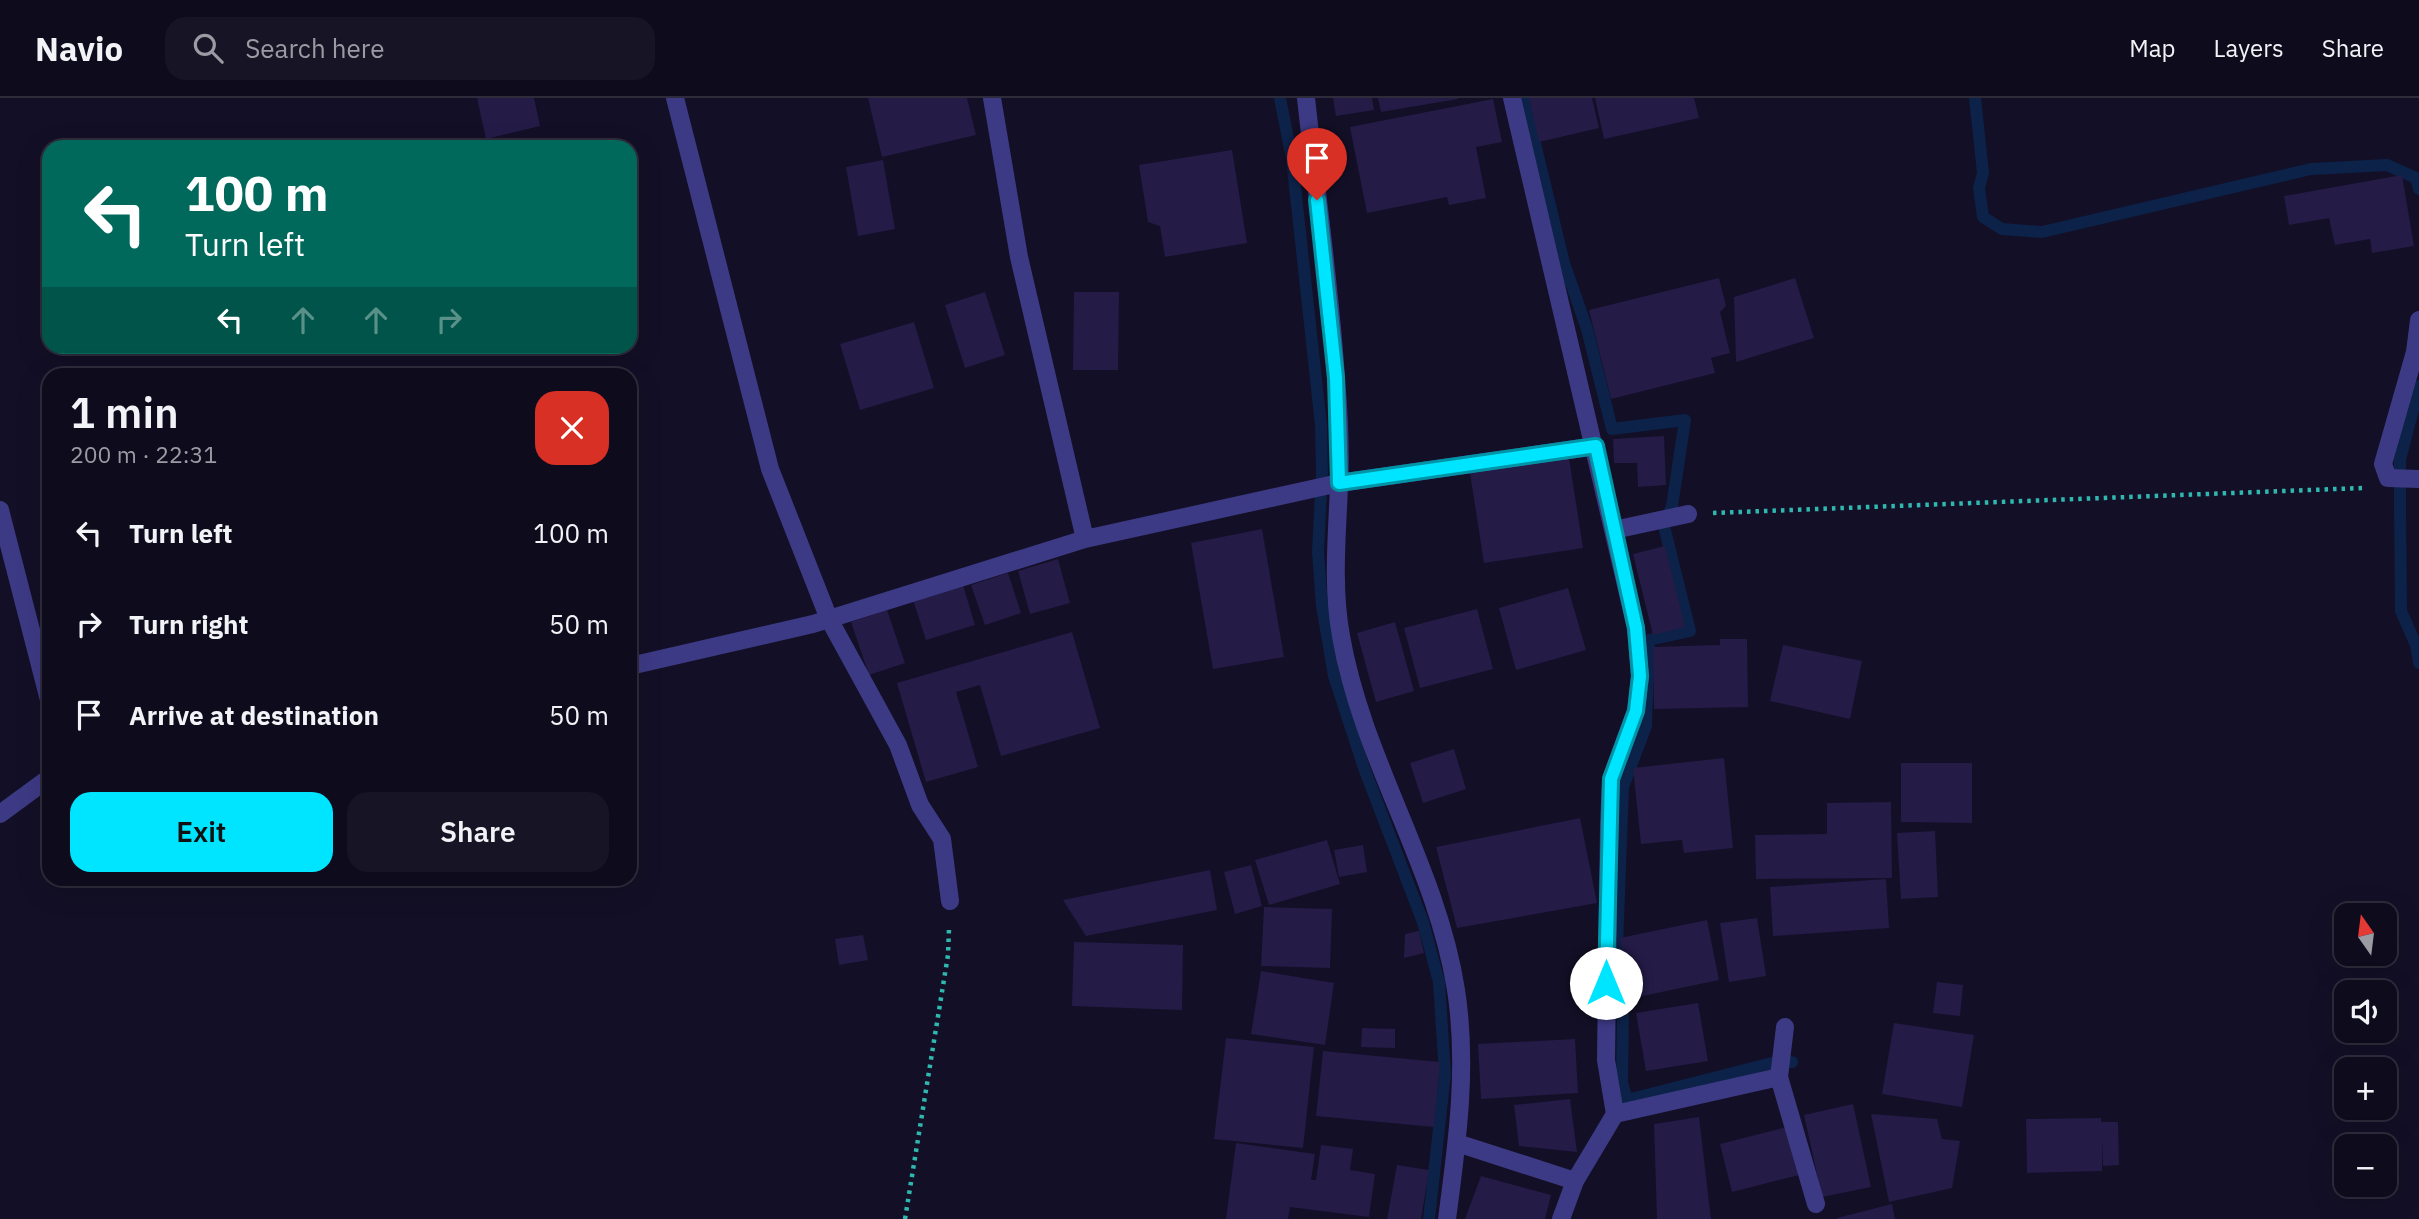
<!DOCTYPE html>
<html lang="en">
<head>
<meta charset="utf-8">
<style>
  :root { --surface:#0e0b1c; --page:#171425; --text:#f1f3f6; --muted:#9b9ba3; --line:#2e2b3b; --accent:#00e5ff }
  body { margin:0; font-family:"IBM Plex Sans",sans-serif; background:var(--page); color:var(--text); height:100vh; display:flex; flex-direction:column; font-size:26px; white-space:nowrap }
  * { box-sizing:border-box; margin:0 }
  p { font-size:23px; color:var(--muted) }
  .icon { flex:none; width:38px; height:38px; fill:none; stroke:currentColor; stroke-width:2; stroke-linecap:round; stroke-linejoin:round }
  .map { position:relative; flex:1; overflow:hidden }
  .side { position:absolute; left:42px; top:270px; width:595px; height:518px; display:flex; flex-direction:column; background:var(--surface); border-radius:21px; box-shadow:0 7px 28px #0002,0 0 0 2px var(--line) }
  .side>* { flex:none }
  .banner { position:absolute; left:42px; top:42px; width:595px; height:214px; border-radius:21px; box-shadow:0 7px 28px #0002,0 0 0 2px var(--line); background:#00695c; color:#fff; overflow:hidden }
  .needle { width:46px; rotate:346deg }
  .fabs { position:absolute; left:2334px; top:805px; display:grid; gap:14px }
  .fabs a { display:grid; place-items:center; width:63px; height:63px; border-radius:14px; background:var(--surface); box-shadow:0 7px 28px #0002,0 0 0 2px var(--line); font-size:35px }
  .pin { position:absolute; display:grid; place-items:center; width:60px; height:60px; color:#fff; margin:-72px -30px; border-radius:50% 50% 50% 0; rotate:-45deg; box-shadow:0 0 7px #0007 }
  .pin .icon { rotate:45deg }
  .me { position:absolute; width:77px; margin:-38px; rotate:0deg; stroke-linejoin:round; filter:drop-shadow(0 0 5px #0008) }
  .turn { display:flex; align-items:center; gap:24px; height:147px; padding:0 28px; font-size:32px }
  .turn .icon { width:91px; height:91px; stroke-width:2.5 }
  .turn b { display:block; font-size:49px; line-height:60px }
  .lanes { display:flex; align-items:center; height:66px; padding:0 28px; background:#0003; justify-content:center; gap:35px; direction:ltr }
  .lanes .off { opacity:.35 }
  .round { display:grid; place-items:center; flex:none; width:74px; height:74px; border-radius:21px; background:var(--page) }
  .head { display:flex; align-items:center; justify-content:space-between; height:119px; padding:0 28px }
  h1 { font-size:42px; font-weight:600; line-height:52px }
  .button { display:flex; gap:14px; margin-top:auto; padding:14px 28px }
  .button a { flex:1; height:80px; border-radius:21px; background:var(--accent); color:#111; font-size:28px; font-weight:600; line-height:80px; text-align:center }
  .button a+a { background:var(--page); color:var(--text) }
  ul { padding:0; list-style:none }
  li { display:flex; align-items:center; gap:21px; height:91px; padding:0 28px }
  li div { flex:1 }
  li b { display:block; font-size:26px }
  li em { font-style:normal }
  header { display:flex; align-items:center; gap:42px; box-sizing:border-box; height:98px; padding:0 35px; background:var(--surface); border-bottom:2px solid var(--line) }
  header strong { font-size:33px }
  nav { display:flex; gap:38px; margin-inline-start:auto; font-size:24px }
  .search { width:490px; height:63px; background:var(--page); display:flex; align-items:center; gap:18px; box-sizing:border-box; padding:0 24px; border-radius:21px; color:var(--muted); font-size:26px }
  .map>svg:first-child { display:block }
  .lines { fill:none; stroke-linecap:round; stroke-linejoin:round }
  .stream { stroke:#0c2248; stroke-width:12 }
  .building { fill:#241b47 }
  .path { stroke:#2fb8b0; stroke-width:4.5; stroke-dasharray:3.5 5; stroke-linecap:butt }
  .street { stroke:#3d3a85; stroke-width:18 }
  .route-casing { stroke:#0095a6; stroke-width:18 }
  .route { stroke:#00e5ff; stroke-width:12 }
</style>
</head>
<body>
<header>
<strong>Navio</strong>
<div class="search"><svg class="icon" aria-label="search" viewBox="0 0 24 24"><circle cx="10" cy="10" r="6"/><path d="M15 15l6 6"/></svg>Search here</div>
<nav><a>Map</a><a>Layers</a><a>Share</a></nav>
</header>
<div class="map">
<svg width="2419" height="1121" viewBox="0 0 2419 1121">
  <rect width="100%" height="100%" fill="#130f26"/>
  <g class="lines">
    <path class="stream" d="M1280,0L1292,61L1321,327L1322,374L1318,454L1322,508L1334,578L1364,670L1423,824L1439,884L1445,976L1429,1121
      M1524,0L1564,165L1587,231L1612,331L1685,322L1672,408L1664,428L1690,533L1649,542L1646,628L1623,689L1616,877L1623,918L1622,985L1627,1002L1772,965L1792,964
      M1975,0L1983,75L1979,90L1983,119L2002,131L2042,134L2311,71L2387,67L2416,80L2419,91
      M2419,288L2400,362V408L2401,513L2416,547L2419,565"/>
  </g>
  <path class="building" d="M477,0H534L540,28L486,41Z
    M868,0H967L976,37L882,59Z
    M1333,0H1372L1374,12L1336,18Z
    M1378,0H1458V1L1381,14Z
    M1529,0H1592L1599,30L1539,44Z
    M1595,0H1694L1699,20L1604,41Z
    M1493,1L1502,44L1476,49L1486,100L1449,107L1447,99L1367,115L1350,29Z
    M1232,52L1247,145L1165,159L1160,128L1148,124L1139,67Z
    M883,62L895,131L858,138L846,69Z
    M2402,77L2414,148L2372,155L2370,141L2335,147L2329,120L2289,127L2284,98Z
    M1719,180L1726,208L1720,214L1730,255L1711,260L1715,275L1611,301L1589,212Z
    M1795,180L1814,240L1736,264L1734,199Z
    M985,194L1005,257L965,270L945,207Z
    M1074,194H1119L1118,272H1073Z
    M914,224L934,290L860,312L840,246Z
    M1664,338L1666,387L1638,389L1637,365H1614L1613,341Z
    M1569,360L1583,450L1484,465L1470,375Z
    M1262,431L1284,559L1213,571L1191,445Z
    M1665,448L1685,529L1653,537L1633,456Z
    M1058,461L1070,505L1030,516L1018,473Z
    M1008,475L1021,515L985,527L971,487Z
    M963,487L975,527L926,542L913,502Z
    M1568,490L1586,552L1516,572L1499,510Z
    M1477,511L1493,571L1420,590L1404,530Z
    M887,512L905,565L869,577L851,524Z
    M1395,524L1414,593L1376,604L1357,535Z
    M1072,534L1100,630L1001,658L980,587L956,594L978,669L926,684L897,585Z
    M1720,541H1747L1748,609L1654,611L1653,549L1720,547Z
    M1783,547L1862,563L1850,621L1770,603Z
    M1454,651L1466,691L1423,705L1410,665Z
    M1724,660L1733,750L1684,755L1682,742L1641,746L1633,670Z
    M1901,665H1972V725L1901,724Z
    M1891,704L1892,780L1756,781L1755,737L1827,736V705Z
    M1580,720L1597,805L1457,830L1436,749Z
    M1935,733L1938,799L1901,801L1897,735Z
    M1327,742L1340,786L1269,807L1255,762Z
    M1363,747L1367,774L1339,779L1334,752Z
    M1251,767L1262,808L1235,816L1224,774Z
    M1210,772L1217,812L1086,838L1063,802Z
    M1886,781L1889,830L1773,838L1770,789Z
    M1264,809L1332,811L1330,870L1261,868Z
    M1757,820L1766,878L1729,884L1720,825Z
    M1707,822L1719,882L1633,900L1620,840Z
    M1419,833L1424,855L1404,860L1405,836Z
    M863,837L868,862L839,867L835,841Z
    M1074,844L1183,847L1182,912L1072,908Z
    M1261,873L1334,885L1325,947L1251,936Z
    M1937,884L1963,887L1960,918L1933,915Z
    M1698,905L1708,963L1646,973L1636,915Z
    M1894,925L1974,937L1962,1009L1882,996Z
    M1362,930L1395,931V950L1361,949Z
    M1226,940L1314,949L1303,1050L1214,1041Z
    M1575,941L1578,995L1481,1001L1478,946Z
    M1323,953L1440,964L1434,1029L1316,1018Z
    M1570,1001L1577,1054L1519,1048L1514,1007Z
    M1853,1006L1871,1089L1822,1099L1804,1017Z
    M1871,1016L1937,1021L1942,1041L1960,1043L1952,1090L1889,1104Z
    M1699,1019L1711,1121H1657L1654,1026Z
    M2101,1020V1024H2118L2119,1067L2103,1068L2102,1042V1073L2027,1075L2026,1021Z
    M1787,1029L1799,1077L1732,1094L1720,1046Z
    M1236,1045L1315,1056L1311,1082H1316L1321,1047L1353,1051L1350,1072L1375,1076L1369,1119L1290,1109L1288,1121H1226Z
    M1397,1067L1429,1072L1421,1121H1387Z
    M1481,1078L1551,1097L1545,1121H1465Z
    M1892,1106L1895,1121H1837V1120Z"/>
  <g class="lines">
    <path class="path" d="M1713,415L2362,390
      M905,1121L948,857L949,831"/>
    <path class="street" d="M675,0L770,371L829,521L898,647L920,707L942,741L950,803
      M992,0L1019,159L1085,441
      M1306,0C1316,93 1330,186 1336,280C1339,316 1341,353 1339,389C1337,438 1332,489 1341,538C1362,661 1437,769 1456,892C1468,968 1457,1046 1447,1121
      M1512,0L1636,530L1640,578L1636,613L1611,681L1609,726L1606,962L1615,1016L1575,1083L1561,1121
      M2419,222L2415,254L2383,366L2388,380L2419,381
      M0,412L49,602
      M1614,432L1688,416
      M630,568L813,526L1085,441L1339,385L1596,348
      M0,716L49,680
      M1779,979L1816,1106
      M1615,1016L1779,979L1785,929
      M1457,1045L1575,1083"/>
  </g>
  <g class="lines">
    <defs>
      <path id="route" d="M1317,102L1336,280L1339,385L1596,348L1636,530L1640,578L1636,613L1611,681L1606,885"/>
    </defs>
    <use href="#route" class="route-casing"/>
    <use href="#route" class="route"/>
  </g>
</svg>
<div class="fabs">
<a><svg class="needle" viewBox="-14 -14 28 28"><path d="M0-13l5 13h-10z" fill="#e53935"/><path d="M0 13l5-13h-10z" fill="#9b9ba3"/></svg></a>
<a><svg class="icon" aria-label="sound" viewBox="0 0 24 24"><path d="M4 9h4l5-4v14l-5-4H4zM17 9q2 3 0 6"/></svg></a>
<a>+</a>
<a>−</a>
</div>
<div class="pin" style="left:1317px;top:102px;background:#d93025"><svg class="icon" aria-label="arrive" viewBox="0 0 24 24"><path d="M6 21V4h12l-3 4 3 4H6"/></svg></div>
<svg class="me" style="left:1606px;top:885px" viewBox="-20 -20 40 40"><circle r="19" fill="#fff"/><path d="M0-13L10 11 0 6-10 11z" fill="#00e5ff"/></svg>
<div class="banner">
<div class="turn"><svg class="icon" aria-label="left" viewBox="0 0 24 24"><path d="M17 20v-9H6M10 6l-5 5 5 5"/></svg><div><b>100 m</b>Turn left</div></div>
<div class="lanes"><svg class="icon" aria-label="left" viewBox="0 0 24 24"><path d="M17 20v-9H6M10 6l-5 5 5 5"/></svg><svg class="icon off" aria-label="ahead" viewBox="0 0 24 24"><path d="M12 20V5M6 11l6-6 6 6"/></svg><svg class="icon off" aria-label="ahead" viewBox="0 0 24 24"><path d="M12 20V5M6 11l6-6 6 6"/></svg><svg class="icon off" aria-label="right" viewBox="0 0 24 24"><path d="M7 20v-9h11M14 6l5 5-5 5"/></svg></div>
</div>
<section class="side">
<div class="head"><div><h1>1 min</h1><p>200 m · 22:31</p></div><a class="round" style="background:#d93025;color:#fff"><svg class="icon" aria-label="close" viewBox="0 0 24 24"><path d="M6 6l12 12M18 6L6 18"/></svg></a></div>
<ul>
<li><svg class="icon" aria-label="left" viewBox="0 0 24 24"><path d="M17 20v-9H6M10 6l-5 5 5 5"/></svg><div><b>Turn left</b></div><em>100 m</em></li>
<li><svg class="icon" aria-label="right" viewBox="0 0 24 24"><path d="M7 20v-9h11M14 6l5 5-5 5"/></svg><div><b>Turn right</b></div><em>50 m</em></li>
<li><svg class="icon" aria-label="arrive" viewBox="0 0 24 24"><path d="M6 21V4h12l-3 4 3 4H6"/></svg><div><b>Arrive at destination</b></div><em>50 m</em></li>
</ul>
<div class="button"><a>Exit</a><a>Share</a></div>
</section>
</div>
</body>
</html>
